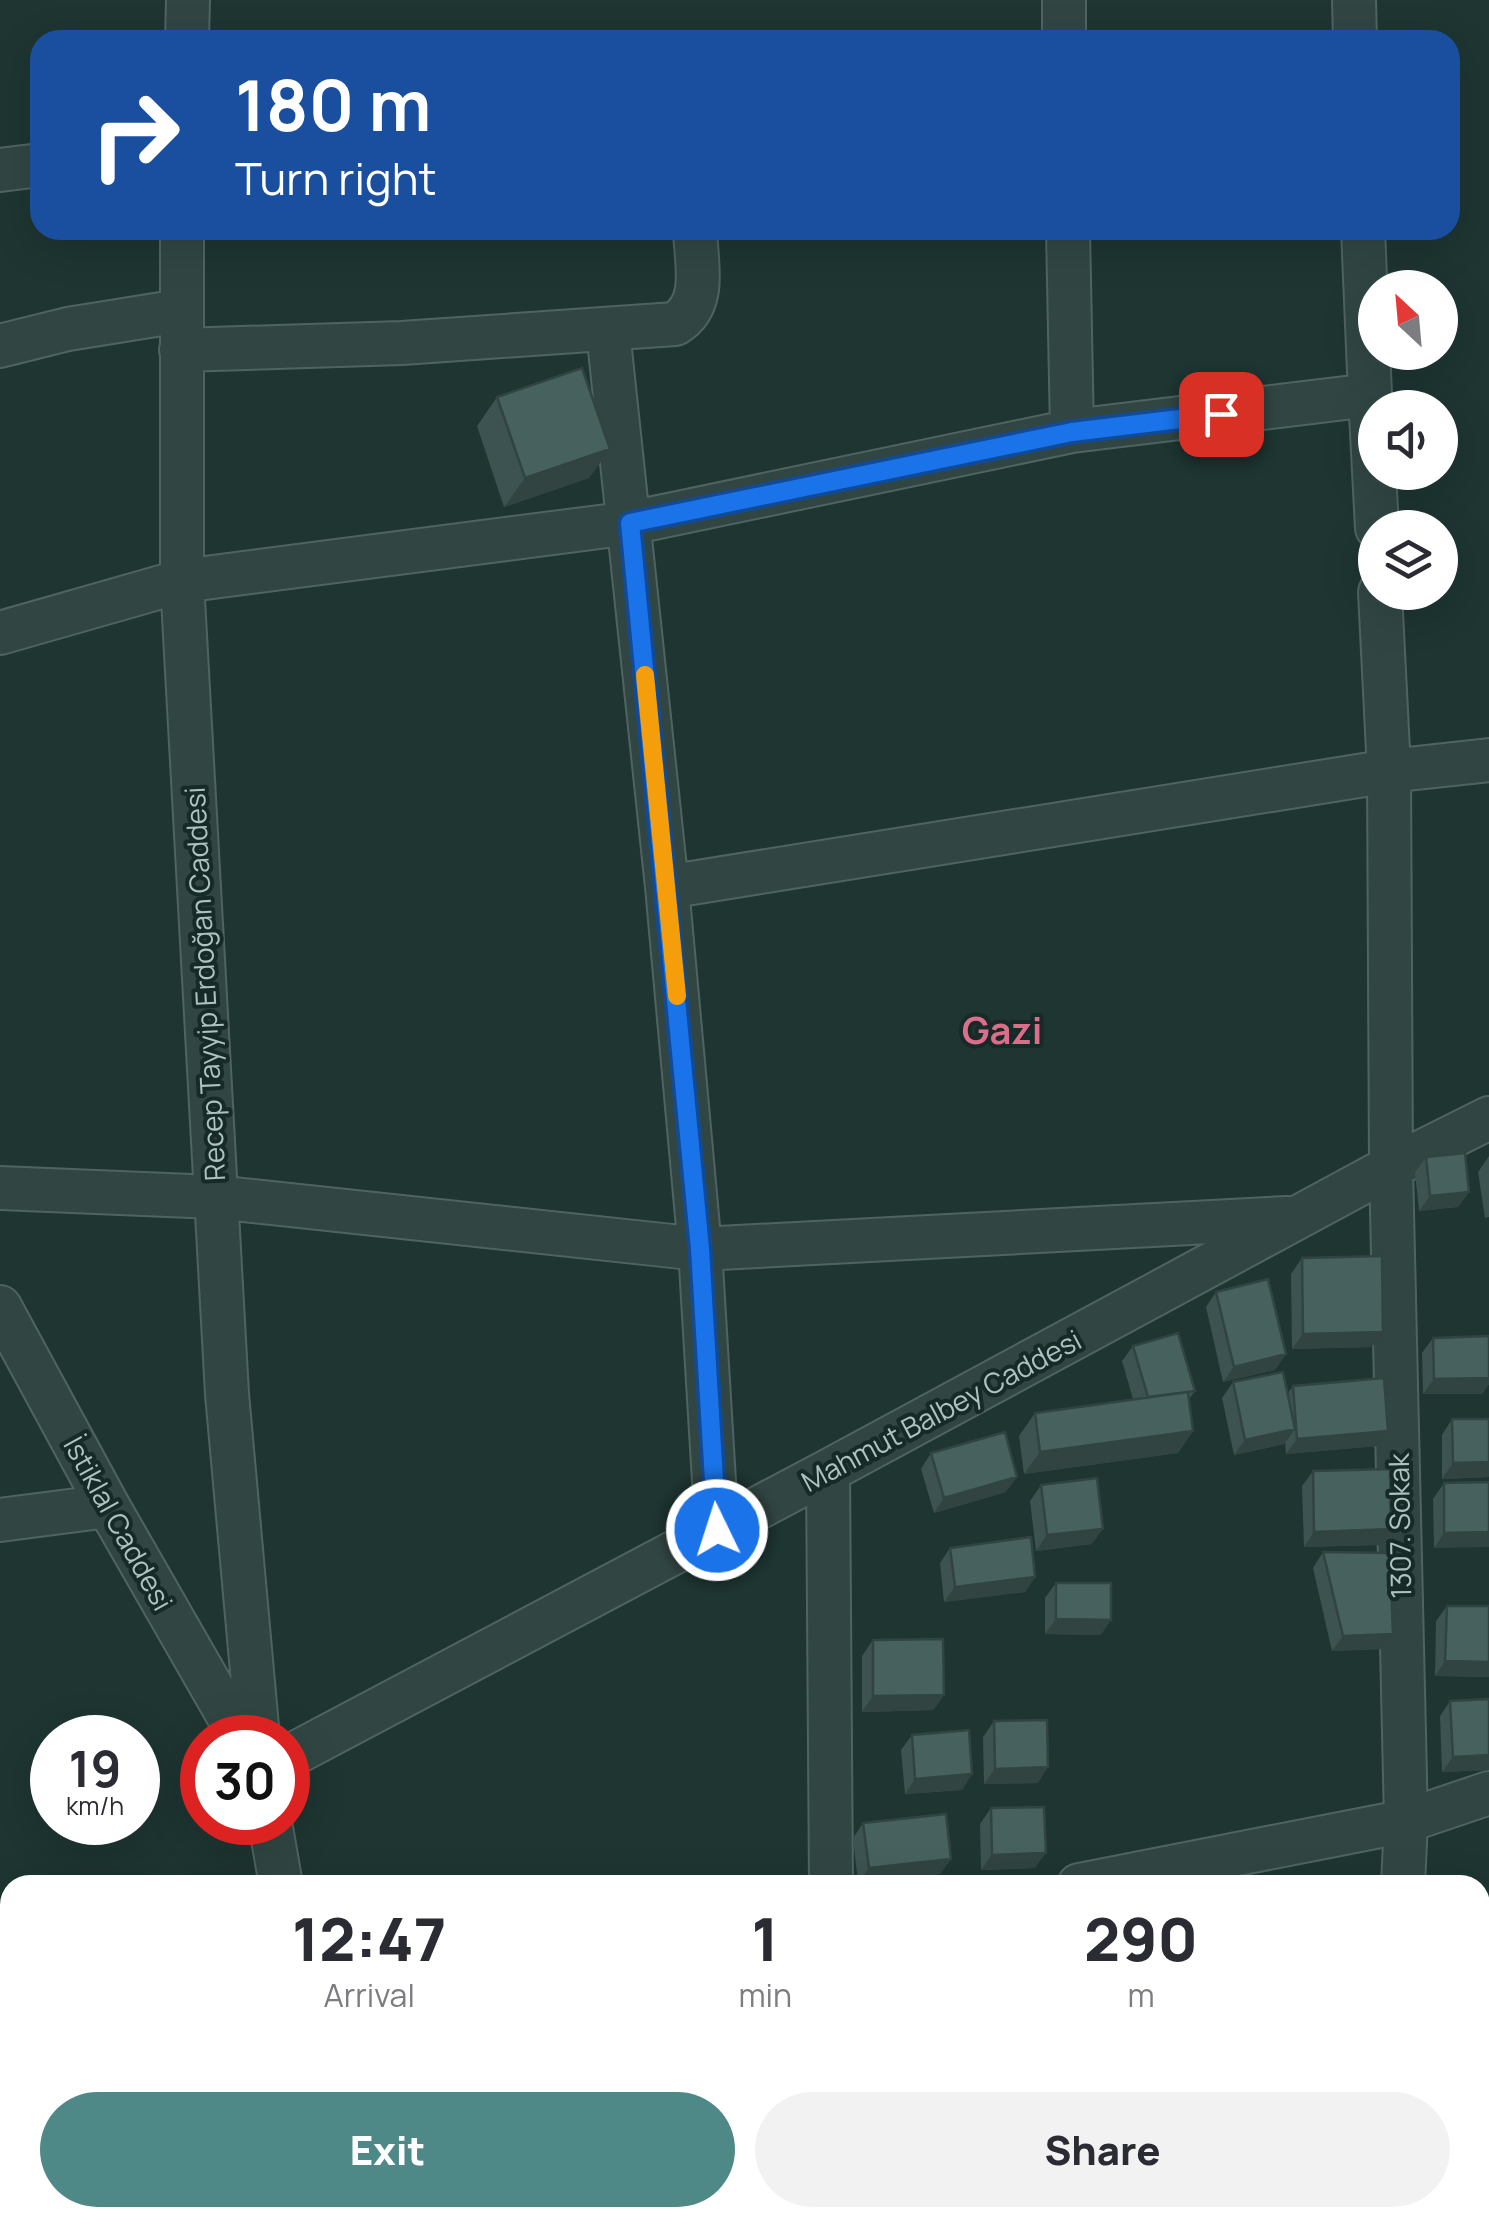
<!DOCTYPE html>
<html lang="en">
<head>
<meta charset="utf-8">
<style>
  :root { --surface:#fff; --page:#f2f2f3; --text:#2b2b33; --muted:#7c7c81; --accent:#4e8887 }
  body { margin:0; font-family:Manrope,sans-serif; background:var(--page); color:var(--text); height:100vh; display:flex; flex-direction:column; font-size:38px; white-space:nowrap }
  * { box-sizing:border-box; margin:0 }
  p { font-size:32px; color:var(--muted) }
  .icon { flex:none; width:55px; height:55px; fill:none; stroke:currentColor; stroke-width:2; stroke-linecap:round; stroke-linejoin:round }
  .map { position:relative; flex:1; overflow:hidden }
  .sheet { position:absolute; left:0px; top:1875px; width:1490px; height:352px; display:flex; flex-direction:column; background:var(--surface); border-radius:30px 30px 0 0; box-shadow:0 10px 40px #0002 }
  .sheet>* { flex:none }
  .guide { position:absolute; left:30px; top:30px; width:1430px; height:210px; border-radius:30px; box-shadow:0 10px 40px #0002; background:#1a4fa0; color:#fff; overflow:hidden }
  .needle { width:65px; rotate:334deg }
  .controls { position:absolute; left:1358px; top:270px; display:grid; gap:20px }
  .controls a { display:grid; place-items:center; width:100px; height:100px; border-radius:50%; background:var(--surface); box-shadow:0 10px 40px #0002; font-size:50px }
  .speed { position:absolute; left:30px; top:1715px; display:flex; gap:20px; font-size:50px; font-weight:700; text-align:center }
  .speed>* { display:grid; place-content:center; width:130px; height:130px; border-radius:50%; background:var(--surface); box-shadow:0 10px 40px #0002; line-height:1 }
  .speed small { font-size:25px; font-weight:400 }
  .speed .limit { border:15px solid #d22; background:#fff; color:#111 }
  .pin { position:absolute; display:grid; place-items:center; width:85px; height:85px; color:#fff; margin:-42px; border-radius:20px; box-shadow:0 5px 15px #0006 }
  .me { position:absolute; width:110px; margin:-55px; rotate:356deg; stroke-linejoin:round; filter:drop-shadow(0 0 8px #0008) }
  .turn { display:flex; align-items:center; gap:35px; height:210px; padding:0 40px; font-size:45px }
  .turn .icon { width:130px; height:130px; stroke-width:2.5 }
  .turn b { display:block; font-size:70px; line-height:85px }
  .eta { display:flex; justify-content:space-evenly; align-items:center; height:170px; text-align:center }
  .eta b { font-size:60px; font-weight:800; line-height:70px }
  .action { display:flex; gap:20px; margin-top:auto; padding:20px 40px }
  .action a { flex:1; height:115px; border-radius:60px; background:var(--accent); color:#fff; font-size:40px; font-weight:800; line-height:115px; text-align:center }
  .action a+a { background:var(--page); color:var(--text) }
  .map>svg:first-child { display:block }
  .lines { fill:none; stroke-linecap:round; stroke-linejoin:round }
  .minor-casing { stroke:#4f6462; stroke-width:46 }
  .minor { stroke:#314643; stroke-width:42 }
  .wall { fill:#3c5351 }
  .shaded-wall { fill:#314442 }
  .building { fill:#46615e; stroke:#314442; stroke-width:2.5 }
  .route-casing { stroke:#114b97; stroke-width:25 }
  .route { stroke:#1a73e8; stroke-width:18 }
  .slow { stroke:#f59e0b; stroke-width:18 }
  .labels { text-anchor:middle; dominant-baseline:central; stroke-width:8; stroke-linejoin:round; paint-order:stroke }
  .street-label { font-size:28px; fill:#abc3c1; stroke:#172a28 }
  .district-label { font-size:38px; font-weight:bold; fill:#db6e8b; stroke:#172a28 }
</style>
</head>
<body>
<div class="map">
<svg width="1489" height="2226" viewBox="0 0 1489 2226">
  <rect width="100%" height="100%" fill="#1e3532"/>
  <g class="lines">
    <defs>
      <path id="minor" d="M1064,0V40
        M1354,0L1355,40
        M187,40L188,0
        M0,170L40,165
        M182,230V581L227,1394L258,1738
        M0,346L68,329L180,311
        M181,350L402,343L675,324C708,304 696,263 695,230
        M1370,395L1377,528
        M1072,431L1370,395L1363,230
        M1380,592L1389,771L1391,1167L1406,1821L1403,1885
        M0,633L182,581L630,523L1072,431L1068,230
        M667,887L1389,771L1489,760
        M0,1188L215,1197L700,1249L667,887L608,331
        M0,1307L108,1506L241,1738
        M828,1471L831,1885
        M0,1520L108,1506
        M717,1531L700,1249L1287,1218
        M288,1757L828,1471L1391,1167L1489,1118
        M270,1822L281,1885
        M1079,1885L1406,1821L1489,1793
        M0,2138L10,2136
        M0,2201L5,2226
        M346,2218L348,2226
        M1475,2218L1478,2226
        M830,2226V2218"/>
    </defs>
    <use href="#minor" class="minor-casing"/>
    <use href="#minor" class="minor"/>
  </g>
  <path class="wall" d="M497,397L610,449L589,478L504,507L477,426Z
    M1489,1156V1217L1485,1218L1478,1172Z
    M1426,1157L1469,1192L1458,1207L1419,1211L1415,1172Z
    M1302,1258L1372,1347L1292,1349L1291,1274Z
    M1216,1292L1286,1354L1275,1370L1223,1382L1206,1307Z
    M1489,1336V1384L1482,1394H1423L1422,1353L1433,1338Z
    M1133,1346L1195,1391L1189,1399L1193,1431L1178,1453L1024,1474L1019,1436L1035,1413L1133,1399L1122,1361Z
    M1233,1382L1288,1393L1293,1386L1388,1431L1377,1446L1286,1454L1285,1442L1284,1444L1234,1455L1222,1398Z
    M1452,1419H1489V1477L1442,1479V1435Z
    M931,1453L1006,1492L934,1513L921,1469Z
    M1313,1471L1381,1545L1304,1547L1302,1486Z
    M1489,1482L1434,1548L1433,1499L1444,1483Z
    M1041,1485L1092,1544L1036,1551L1030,1501Z
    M950,1548L1035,1577L1025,1592L944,1602L940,1563Z
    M1323,1552L1393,1634L1382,1649L1332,1651L1313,1568Z
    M1056,1583L1101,1635L1045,1634V1598Z
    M1447,1606H1489V1677L1435,1676L1436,1621Z
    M873,1640L944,1695L933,1710L862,1712V1656Z
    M1489,1699V1770L1442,1772L1440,1716L1450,1701Z
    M994,1721L1038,1783L984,1784L983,1737Z
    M912,1735L972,1774L962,1790L905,1794L901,1750Z
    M991,1808L1035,1868L981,1870L980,1824Z
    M863,1823L951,1859L940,1874L858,1883L853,1838Z
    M1489,1982V2010L1486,1986Z
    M1489,2056V2162L1484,2164L1480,2154V2060Z
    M25,2218H108L102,2226H26Z
    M263,2218H333L335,2226H264Z
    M387,2218H454L456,2226H388Z
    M476,2218H526L485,2226H478Z
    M701,2218H808L810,2226H703Z
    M864,2218H954L948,2226H864Z"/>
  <path class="shaded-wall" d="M610,449L589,478L504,507L525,478Z
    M1469,1192L1458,1207L1419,1211L1430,1196Z
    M1383,1332L1372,1347L1292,1349L1303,1334Z
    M1286,1354L1275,1370L1223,1382L1234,1367Z
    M1489,1378V1384L1482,1394H1423L1434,1379Z
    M1295,1429L1284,1444L1234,1455L1245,1440Z
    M1193,1431L1178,1453L1024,1474L1040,1452Z
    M1388,1431L1377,1446L1286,1454L1297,1439Z
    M1489,1462V1477L1442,1479L1453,1463Z
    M1017,1477L1006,1492L934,1513L944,1498Z
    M1103,1529L1092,1544L1036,1551L1047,1535Z
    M1391,1529L1381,1545L1304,1547L1314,1532Z
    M1489,1532V1547L1434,1548L1444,1533Z
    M1035,1577L1025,1592L944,1602L955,1587Z
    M1056,1619L1111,1620L1101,1635L1045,1634Z
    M1393,1634L1382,1649L1332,1651L1343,1636Z
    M1445,1661L1489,1662V1677L1435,1676Z
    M944,1695L933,1710L862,1712L873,1696Z
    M1489,1755V1770L1442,1772L1453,1757Z
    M1048,1767L1038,1783L984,1784L995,1769Z
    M972,1774L962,1790L905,1794L915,1779Z
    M1046,1853L1035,1868L981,1870L992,1855Z
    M951,1859L940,1874L858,1883L869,1868Z
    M70,2218H108L102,2226H43L46,2222Z
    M485,2218H526L479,2226Z
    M874,2218H954L948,2226H868Z"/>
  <path class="building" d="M582,368L610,449L525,478L497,397Z
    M1465,1153L1469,1192L1430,1196L1426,1157Z
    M1382,1256L1383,1332L1303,1334L1302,1258Z
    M1268,1279L1286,1354L1234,1367L1216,1292Z
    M1178,1333L1195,1391L1148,1397L1133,1346Z
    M1489,1336V1378L1434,1379L1433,1338Z
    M1283,1372L1295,1429L1245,1440L1233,1382Z
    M1384,1378L1388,1431L1297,1439L1293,1386Z
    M1188,1392L1193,1431L1040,1452L1035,1413Z
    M1452,1419H1489V1462L1453,1463Z
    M1005,1432L1017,1477L944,1498L931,1453Z
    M1390,1469L1391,1529L1314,1532L1313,1471Z
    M1097,1478L1103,1529L1047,1535L1041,1485Z
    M1489,1482V1532L1444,1533V1483Z
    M1031,1537L1035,1577L955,1587L950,1548Z
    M1323,1552L1390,1553L1393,1634L1343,1636Z
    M1056,1583H1111V1620L1056,1619Z
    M1447,1606H1489V1662L1445,1661Z
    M943,1639L944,1695L873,1696V1640Z
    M1489,1699V1755L1453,1757L1450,1701Z
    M1047,1720L1048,1767L995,1769L994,1721Z
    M969,1730L972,1774L915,1779L912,1735Z
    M1044,1807L1046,1853L992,1855L991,1808Z
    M946,1814L951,1859L869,1868L863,1823Z
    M1480,1914H1485L1483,1949H1480Z
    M1489,2056V2133L1480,2108V2060Z
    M45,2218H70L46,2222Z
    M283,2218H333L335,2226H284Z
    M400,2218H454L456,2226H402Z
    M613,2218H627L629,2226H575Z
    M715,2218H808L810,2226H717Z"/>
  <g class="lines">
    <defs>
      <path id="route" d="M717,1530L700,1249L630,523L1072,432L1221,414"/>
    </defs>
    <use href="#route" class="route-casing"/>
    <use href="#route" class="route"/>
    <path class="slow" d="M645,675L677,996"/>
  </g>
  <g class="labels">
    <g class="street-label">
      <text transform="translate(204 984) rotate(-93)">Recep Tayyip Erdoğan Caddesi</text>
      <text transform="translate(941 1410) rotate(-28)">Mahmut Balbey Caddesi</text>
      <text transform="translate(119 1523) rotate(61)">İstiklal Caddesi</text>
      <text transform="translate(1399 1526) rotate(-91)">1307. Sokak</text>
    </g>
    <g class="district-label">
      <text x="1002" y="1029">Gazi</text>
    </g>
  </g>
</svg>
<div class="controls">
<a><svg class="needle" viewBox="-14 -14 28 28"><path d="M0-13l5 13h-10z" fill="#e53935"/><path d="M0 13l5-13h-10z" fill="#7c7c81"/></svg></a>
<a><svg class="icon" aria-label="sound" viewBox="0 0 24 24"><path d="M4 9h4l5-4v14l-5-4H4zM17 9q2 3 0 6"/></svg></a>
<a><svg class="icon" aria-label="layers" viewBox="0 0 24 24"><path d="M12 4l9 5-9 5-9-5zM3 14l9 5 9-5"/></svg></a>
</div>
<div class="speed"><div>19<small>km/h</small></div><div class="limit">30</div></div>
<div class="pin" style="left:1221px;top:414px;background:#d93025"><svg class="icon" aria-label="arrive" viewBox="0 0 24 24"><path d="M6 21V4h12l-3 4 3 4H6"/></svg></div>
<svg class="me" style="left:717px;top:1530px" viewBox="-20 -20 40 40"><circle r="17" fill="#1a73e8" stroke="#fff" stroke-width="3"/><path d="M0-11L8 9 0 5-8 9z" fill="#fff"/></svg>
<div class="guide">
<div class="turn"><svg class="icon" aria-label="right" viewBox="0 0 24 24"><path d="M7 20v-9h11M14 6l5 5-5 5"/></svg><div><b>180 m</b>Turn right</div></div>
</div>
<section class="sheet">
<div class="eta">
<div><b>12:47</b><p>Arrival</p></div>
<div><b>1</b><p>min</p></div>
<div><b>290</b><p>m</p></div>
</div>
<div class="action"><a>Exit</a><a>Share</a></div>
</section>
</div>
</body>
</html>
